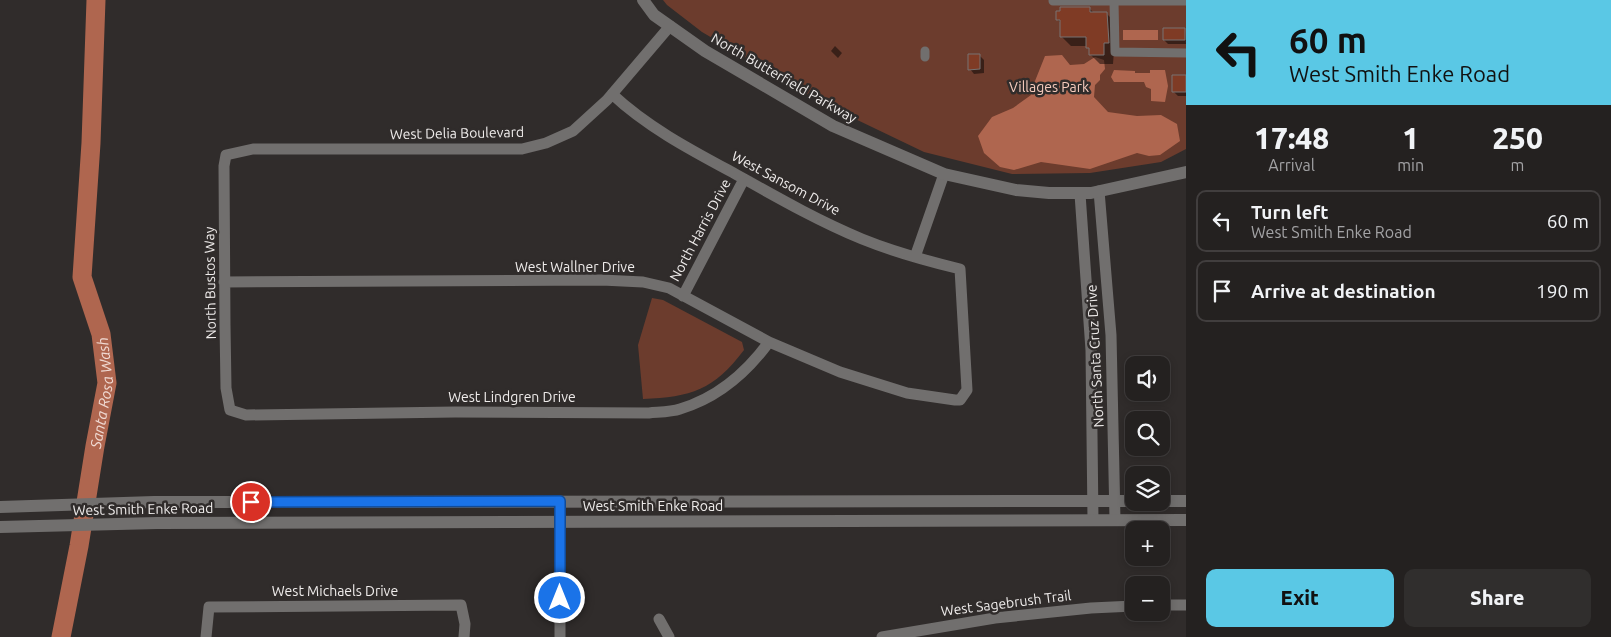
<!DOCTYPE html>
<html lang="en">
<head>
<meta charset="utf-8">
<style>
  :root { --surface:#242120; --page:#302e2d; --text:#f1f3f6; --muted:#a3a3a5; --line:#413e3e; --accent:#5ac8e5 }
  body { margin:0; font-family:Ubuntu,sans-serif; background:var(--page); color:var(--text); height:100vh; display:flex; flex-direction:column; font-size:19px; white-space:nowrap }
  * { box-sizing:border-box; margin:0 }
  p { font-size:16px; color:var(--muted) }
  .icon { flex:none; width:28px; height:28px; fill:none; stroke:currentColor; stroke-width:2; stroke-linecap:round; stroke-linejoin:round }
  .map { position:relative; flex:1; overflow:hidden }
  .sheet { display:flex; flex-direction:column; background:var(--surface); width:425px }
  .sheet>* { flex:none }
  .banner { background:#5ac8e5; color:#111; overflow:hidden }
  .fabs { position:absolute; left:1125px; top:356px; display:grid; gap:10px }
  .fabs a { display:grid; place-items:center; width:45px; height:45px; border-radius:10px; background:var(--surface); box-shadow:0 2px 8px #0003,0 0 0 1px var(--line); font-size:25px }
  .pin { position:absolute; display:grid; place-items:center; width:42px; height:42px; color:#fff; margin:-21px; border:2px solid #fff; border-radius:50%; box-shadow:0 1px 5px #0007 }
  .me { position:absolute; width:55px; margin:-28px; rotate:0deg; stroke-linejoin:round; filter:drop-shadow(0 0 4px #0008) }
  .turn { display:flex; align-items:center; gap:18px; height:105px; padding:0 20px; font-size:22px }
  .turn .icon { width:65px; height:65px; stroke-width:2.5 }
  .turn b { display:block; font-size:35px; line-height:42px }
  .eta { display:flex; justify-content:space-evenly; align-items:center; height:85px; text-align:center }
  .eta b { font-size:30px; font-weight:800; line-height:35px }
  .action { display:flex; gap:10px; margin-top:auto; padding:10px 20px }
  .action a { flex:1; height:58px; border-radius:10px; background:var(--accent); color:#111; font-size:20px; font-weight:800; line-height:58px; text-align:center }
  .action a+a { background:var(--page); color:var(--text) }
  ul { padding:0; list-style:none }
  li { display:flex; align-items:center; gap:15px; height:62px; margin:0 10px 8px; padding:0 10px; border:2px solid var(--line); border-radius:10px }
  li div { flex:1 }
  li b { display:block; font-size:19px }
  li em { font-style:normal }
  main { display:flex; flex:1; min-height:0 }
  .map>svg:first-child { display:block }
  .green { fill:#6c3c2d }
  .water { fill:#af664f }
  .shadow { fill:#0007 }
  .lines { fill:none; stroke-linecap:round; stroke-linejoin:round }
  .river { stroke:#af664f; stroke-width:19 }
  .building { fill:#7f3b25; stroke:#787372 }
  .pedestrian { stroke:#716f6e; stroke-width:9 }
  .minor { stroke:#716f6e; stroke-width:11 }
  .tertiary { stroke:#716f6e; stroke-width:12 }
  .route-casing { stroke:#114b97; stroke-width:12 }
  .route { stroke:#1a73e8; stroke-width:9 }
  .labels { text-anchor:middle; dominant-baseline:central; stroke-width:5; stroke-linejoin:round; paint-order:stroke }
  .street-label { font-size:14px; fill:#efeceb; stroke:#302c2b }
  .park-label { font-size:14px; fill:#f7ccbe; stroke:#302c2b }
  .water-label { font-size:15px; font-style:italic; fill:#f0dad3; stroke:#302c2b }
</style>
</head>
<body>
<main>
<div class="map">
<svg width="1186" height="637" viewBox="0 0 1186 637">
  <rect width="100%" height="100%" fill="#302c2b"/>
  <path class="green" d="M663,0H1186V149L1161,162L1090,173L1012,174L924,152L824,104L702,32L667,5Z
    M652,298L663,300L742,342L744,350C714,390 691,397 643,399L638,345Z"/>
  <path class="water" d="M1123,30H1158V40H1123Z
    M1062,55L1070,65L1084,64L1095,57L1104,60L1105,69L1100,75V80L1095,85L1094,97L1108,112L1137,116L1161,115L1177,124L1180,141L1160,155L1149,156L1137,153L1090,169L1041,162L1014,170L1000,167L984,153L978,136L992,117L1013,108L1031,95L1035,81L1045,56Z
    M1114,70L1135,71V73H1150V70H1165L1168,86L1165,102L1151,101V89L1146,87L1144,82H1114L1111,77Z"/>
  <path class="shadow" d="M1089,8L1094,13H1106L1116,23L1113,64H1100L1090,54V50L1087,46H1071L1061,36V23L1058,20Z
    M1185,30L1186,44H1168L1164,40Z
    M835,46L842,53L838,58L831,51Z
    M980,56L984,60V73L974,74L970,69Z
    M1186,77V96H1178L1173,91Z"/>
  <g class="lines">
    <path class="river" id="s1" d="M61,637L79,546L95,446L107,383L101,334L82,277L91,143L96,0"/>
  </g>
  <path class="building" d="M1060,7H1090V12H1107L1109,43H1104V55H1089V48H1086V37H1060V20H1056V11H1060Z
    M1163,28H1185V40H1163Z
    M968,54H980V69L968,70Z
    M1172,75H1186V92H1172Z"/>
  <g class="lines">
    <path class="pedestrian" d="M1053,1H1186
      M1114,1L1115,52L1186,53
      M925,51V57"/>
    <path class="minor" d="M670,26L607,100L573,131L546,143L522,149H253L226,155L224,166L225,325L226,388L230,410L246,415L455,412L649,413C659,412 671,412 680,409C717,398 747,372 769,342
      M1099,191L1111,335L1115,520
      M1080,194L1091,350L1093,520
      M915,257L944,174
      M224,282L602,280L643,282L669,288L769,342L840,372L907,393L955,400H960L967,390L960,269C927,261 894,252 862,239C816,220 773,195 730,171C689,149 646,126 612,94
      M683,296L744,179
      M1161,605H1186
      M659,619L669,637
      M206,637L209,607L461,605L465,624L464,637
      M560,637V501
      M882,637L995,618L1091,608L1134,606"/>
    <path class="tertiary" d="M643,0L654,15L705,51L833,126L944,174L1016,190L1049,193H1091L1186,172
      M1161,501H1186
      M0,507L154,502L1134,501
      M0,527L157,523L1186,520"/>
  </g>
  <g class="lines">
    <defs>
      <path id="route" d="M251,502L560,501V598"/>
    </defs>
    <use href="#route" class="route-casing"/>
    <use href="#route" class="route"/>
  </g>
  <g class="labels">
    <g class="street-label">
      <text transform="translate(784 78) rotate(30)">North Butterfield Parkway</text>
      <text transform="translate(457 133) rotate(-1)">West Delia Boulevard</text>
      <text transform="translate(786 183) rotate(28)">West Sansom Drive</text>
      <text transform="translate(700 230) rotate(-62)">North Harris Drive</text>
      <text x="575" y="267">West Wallner Drive</text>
      <text transform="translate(210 283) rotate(-91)">North Bustos Way</text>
      <text transform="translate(1095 356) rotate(-93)">North Santa Cruz Drive</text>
      <text x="512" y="397">West Lindgren Drive</text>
      <text x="653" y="506">West Smith Enke Road</text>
      <text transform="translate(143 509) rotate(-1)">West Smith Enke Road</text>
      <text x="335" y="591">West Michaels Drive</text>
      <text transform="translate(1006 603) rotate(-7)">West Sagebrush Trail</text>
    </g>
    <g class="park-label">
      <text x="1049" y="87">Villages Park</text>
    </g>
    <g class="water-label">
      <text stroke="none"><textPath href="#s1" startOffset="248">Santa Rosa Wash</textPath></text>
    </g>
  </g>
</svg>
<div class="fabs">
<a><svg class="icon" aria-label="sound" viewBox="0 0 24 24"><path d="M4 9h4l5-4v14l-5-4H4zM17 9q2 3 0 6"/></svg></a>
<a><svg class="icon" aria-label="search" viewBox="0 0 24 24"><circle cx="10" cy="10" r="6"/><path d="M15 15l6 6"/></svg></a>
<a><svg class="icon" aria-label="layers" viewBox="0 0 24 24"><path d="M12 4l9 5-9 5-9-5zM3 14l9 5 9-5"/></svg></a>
<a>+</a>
<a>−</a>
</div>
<div class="pin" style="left:251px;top:502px;background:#d93025"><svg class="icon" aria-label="arrive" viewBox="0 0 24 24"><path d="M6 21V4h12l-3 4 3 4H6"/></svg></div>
<svg class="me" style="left:560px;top:598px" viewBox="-20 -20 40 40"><circle r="17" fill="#1a73e8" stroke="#fff" stroke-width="3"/><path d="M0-11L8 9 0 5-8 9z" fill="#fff"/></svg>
</div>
<section class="sheet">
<div class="banner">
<div class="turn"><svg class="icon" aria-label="left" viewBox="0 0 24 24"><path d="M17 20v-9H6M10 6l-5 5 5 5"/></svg><div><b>60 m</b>West Smith Enke Road</div></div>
</div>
<div class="eta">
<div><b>17:48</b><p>Arrival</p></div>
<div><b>1</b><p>min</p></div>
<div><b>250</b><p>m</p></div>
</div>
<ul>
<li><svg class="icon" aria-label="left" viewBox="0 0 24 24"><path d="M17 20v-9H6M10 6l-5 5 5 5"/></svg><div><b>Turn left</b><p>West Smith Enke Road</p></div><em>60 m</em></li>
<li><svg class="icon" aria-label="arrive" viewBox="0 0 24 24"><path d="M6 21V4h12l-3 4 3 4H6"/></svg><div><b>Arrive at destination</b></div><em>190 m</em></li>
</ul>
<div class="action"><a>Exit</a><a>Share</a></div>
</section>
</main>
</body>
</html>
